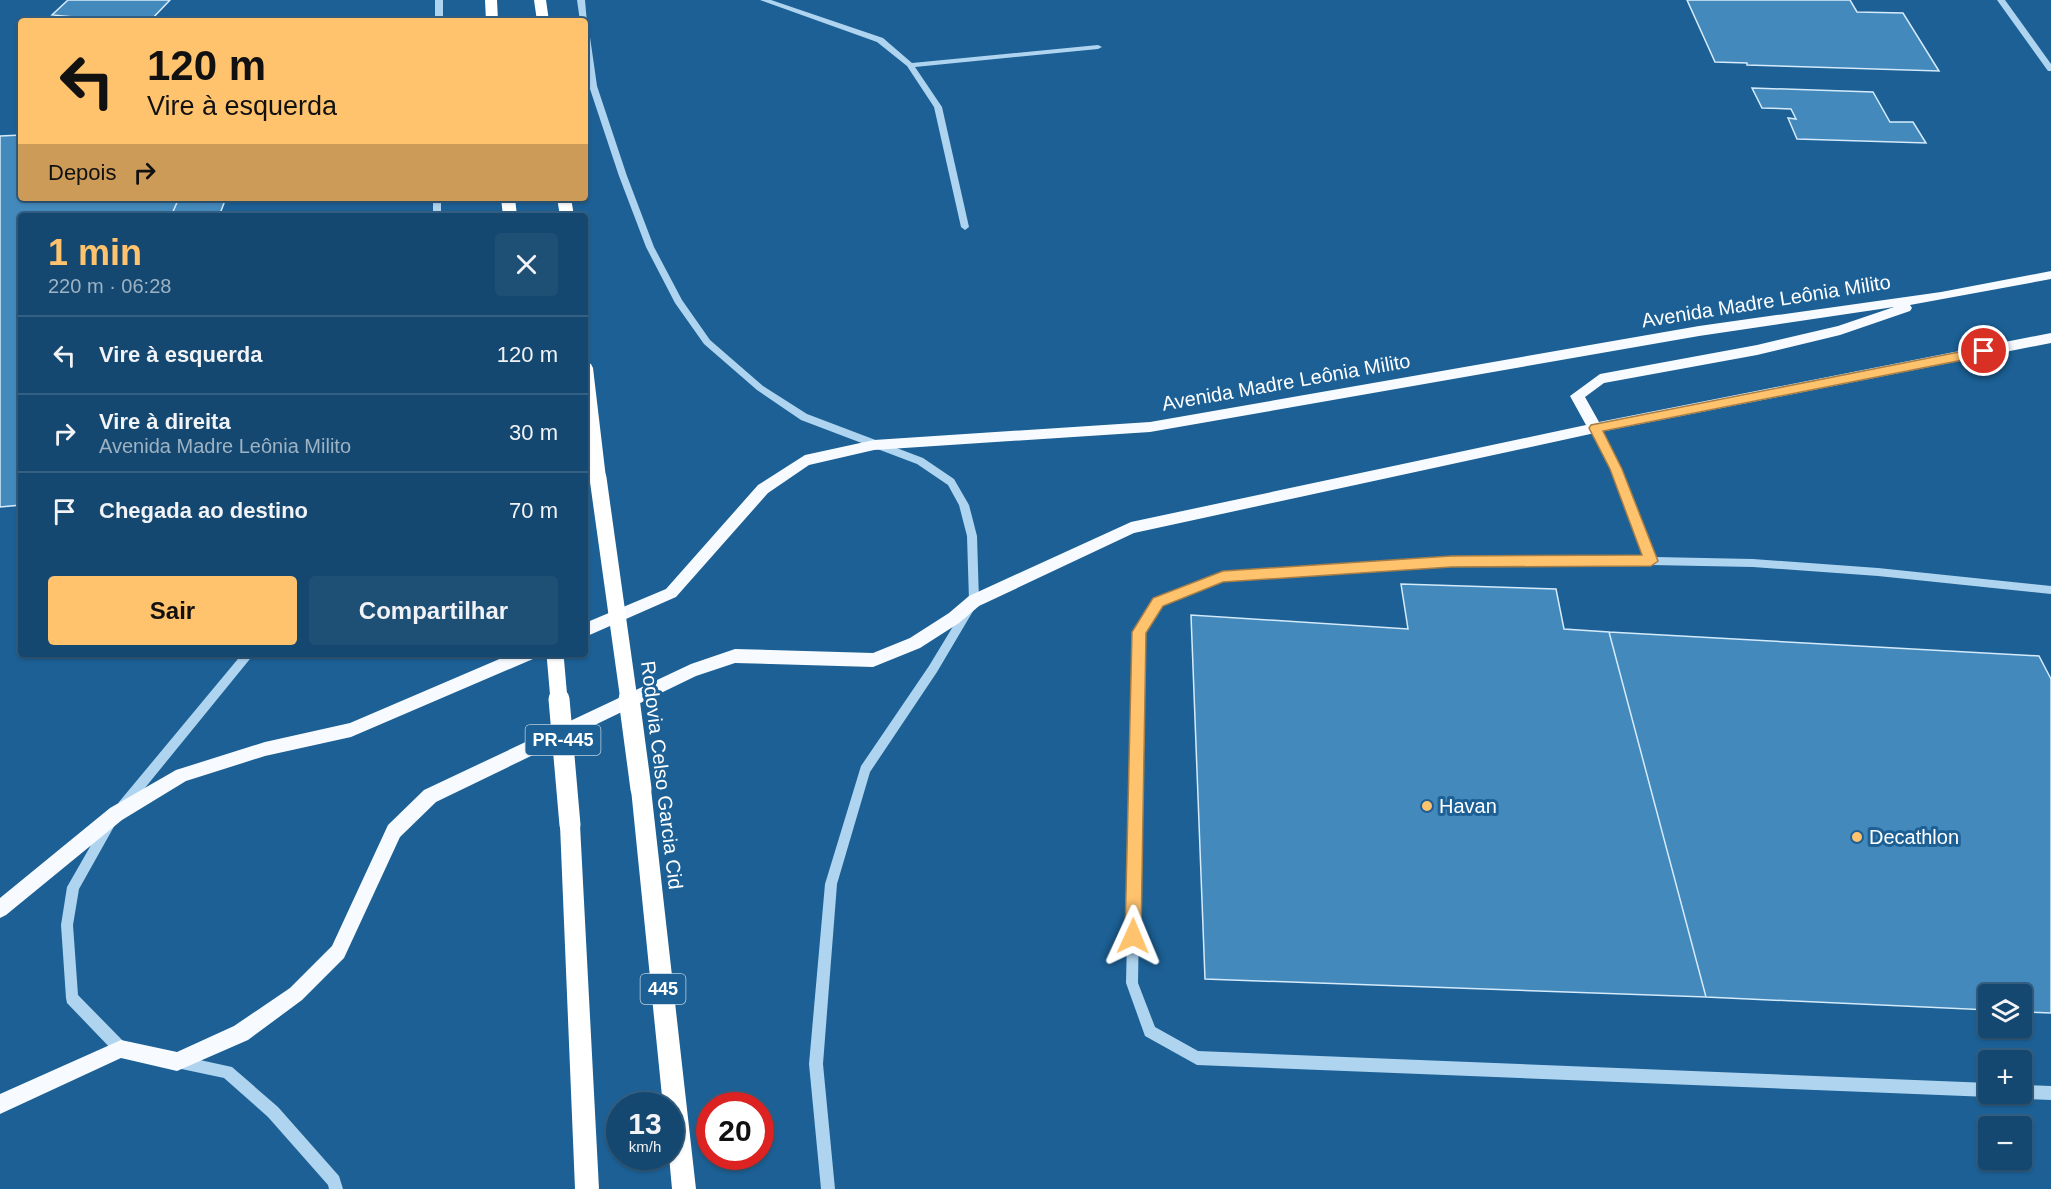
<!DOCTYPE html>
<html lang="pt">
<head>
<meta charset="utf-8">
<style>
  :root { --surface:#154870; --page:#1e4f75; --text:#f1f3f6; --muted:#9db2c3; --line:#346083; --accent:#ffc26d }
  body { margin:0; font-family:Arial,sans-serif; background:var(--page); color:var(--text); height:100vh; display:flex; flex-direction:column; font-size:22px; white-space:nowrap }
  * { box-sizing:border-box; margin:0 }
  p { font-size:20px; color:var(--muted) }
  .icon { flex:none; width:33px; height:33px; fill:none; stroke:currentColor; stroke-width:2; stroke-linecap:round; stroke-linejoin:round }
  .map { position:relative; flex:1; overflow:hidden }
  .drawer { position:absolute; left:18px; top:213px; width:570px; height:444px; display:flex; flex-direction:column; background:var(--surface); border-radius:6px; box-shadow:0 2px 4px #0004,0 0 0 2px var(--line) }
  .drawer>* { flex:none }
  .hud { position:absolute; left:18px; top:18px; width:570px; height:183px; border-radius:6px; box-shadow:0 2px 4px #0004,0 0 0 2px var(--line); background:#ffc26d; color:#111; overflow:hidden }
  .controls { position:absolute; left:1978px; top:984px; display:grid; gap:12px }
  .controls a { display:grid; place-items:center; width:54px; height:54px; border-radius:6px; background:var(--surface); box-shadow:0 2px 4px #0004,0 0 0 2px var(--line); font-size:30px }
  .speed { position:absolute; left:606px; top:1092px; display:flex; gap:12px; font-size:30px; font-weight:700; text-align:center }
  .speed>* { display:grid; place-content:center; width:78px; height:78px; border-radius:50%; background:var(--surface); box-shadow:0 2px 4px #0004,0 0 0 2px var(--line); line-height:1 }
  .speed small { font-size:15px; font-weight:400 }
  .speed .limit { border:9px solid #d22; background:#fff; color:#111 }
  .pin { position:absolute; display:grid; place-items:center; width:51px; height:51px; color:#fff; margin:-26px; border:3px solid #fff; border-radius:50%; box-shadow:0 2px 6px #0007 }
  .me { position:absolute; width:66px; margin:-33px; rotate:1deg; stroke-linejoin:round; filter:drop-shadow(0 0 4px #0008) }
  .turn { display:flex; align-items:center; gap:21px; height:126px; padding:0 30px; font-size:27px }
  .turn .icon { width:78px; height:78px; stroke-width:2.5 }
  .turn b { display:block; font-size:42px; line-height:51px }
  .then { display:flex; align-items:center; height:57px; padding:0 30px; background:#0003; gap:12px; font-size:22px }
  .round { display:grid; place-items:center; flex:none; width:63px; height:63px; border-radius:6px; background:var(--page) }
  .overview { display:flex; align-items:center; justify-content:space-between; height:102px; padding:0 30px }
  h1 { font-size:36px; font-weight:600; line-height:45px; color:var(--accent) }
  .primary-button { display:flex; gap:12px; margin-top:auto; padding:12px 30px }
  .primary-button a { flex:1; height:69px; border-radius:6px; background:var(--accent); color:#111; font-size:24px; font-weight:600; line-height:69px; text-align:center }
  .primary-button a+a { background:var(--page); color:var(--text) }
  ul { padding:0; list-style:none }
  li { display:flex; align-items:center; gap:18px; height:78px; padding:0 30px; border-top:2px solid var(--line) }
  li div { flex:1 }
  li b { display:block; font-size:22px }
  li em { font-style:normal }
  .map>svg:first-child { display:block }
  .building { fill:#4489bc; stroke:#d5ebfb; stroke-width:1.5 }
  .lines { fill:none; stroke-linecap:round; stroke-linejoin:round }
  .minor { fill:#afd4ef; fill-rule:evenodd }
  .major { fill:#f7fbff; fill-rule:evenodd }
  .highway { fill:#fff; fill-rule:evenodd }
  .highway-bridge-far1 { stroke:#fff; stroke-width:17 }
  .highway-bridge { stroke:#fff; stroke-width:21 }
  .route { fill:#ffc26d; stroke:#a67e47; stroke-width:1.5 }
  .poi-dot { fill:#ffc26d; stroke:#1c6095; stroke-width:2 }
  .labels { text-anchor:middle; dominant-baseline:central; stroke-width:6; stroke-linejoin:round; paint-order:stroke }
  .shield { fill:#1c6095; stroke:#bbcfdf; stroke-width:1.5 }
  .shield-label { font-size:18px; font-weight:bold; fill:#fff }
  .street-label { font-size:20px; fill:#fff; stroke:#1c6095 }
  .poi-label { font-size:20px; fill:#fff; stroke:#1c6095; text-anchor:start }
</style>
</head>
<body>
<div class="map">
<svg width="2051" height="1189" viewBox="0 0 2051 1189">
  <rect width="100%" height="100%" fill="#1c6095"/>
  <path class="building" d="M68,0H170L150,21H119L52,15Z
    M1687,0H1850L1857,12L1903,13L1939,71L1747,65V63L1715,62Z
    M1752,88L1873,92L1890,122H1913L1926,143L1797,139L1788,118L1796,119L1791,109L1762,108Z
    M21,135L19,147H21V198H179L171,216H21V505L0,507V136Z
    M179,198H226L219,216H171Z
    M1401,584L1556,589L1564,629L1609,632L1706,997L1205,979L1191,615L1408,629Z
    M1609,632L2039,656L2051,679V1013L2022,1012V994H1989V1010L1706,997Z"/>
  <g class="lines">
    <path class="minor" d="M435,0H443V21H435Z
      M577,0H585L587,23L580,21Z
      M760,0H771L883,38L912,63L1098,45L1102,47L1098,49L915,67L942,107L969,227L965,230L961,227L934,107L907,66L877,42Z
      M1997,0H2005L2051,64V71H2048Z
      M585,28L589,30L597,86L627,176L654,247L682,300L710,340L763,386L807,414L923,458L954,479L969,505L977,536L979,601L937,672L870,772L837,884L823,1064L835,1189H821L809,1064L825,884L861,766L929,666L969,600L967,536L959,505L948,485L917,464L801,420L757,390L704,344L675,303L646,247L619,176L589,86L585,56Z
      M433,198H441V216H433Z
      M1595,424L1598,425L1621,469L1655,557L1753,559L1878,568L2051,586V594L1878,576L1753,567L1651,565L1451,566L1223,581L1162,605L1144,633L1138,983L1155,1027L1198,1051L1989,1083V1094H1994V1095L1989,1097L1197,1065L1145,1036L1126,983L1134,632L1154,599L1223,573L1451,558L1644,557L1611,469L1590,428Z
      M242,654H254L127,810L123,812L119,810L117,806L119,802Z
      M110,817L114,819L116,823L79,889L73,925L78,995L126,1044L128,1049L126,1054L121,1056L116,1054L67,1003L66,998L61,925L67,887L106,819Z
      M177,1055L232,1067L278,1107L339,1176L343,1189H329L328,1185L268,1117L224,1078L172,1067L170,1062L172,1057Z
      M2022,1085L2051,1086V1100L2022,1099L2017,1097L2016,1094H2022Z"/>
    <path class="major" d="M2051,271V279L1910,305L1912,308L1910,311L1840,335L1757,355L1604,383L1585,397L1599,422L2051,333V343L1595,433L1134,533L979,606L959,623L920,648L873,667L735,663L696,676L436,802L400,837L344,958L302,1000L248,1040L177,1071L121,1058L0,1114V1094L121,1040L177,1052L234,1026L290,988L332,946L388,825L424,790L691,664L735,649L873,653L910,638L949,613L969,596L1131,522L1586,425L1570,396L1600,374L1757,345L1838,326L1894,307L1699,336L1150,432L874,450L809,465L768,493L676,597L585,637V623L666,589L758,485L805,455L874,440L1150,422L1699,326L1941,292Z
      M511,654H536L533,659L351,737L265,756L186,781L122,820L6,915L0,918V898L110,808L176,770L265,742L350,723Z"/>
    <path class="highway" d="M485,0H497L498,21H486Z
      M534,0H546L549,21H537Z
      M501,198H515L517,216H503Z
      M557,198H571L574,216H560Z
      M585,362L591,364L593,368L606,478L604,483L598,485L592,483L590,478L585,438Z
      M641,780L648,782L651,789L696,1189H672L669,1156L670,1106H663L631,789L634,782Z
      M570,815L577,818L580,825L599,1189H575L560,825L563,818Z"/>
    <path class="highway-bridge-far1" d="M598,478L629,700
      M555,654L559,700"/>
    <path class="highway-bridge" d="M559,699L570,825
      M629,699L641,789"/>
  </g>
  <path class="route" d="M1984,347L1990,351L1988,355L1603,431L1622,469L1658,561L1651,566L1451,567L1223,582L1163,606L1146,633L1141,936L1139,942L1133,945L1127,942L1125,936L1132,632L1153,598L1223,571L1451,556L1642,555L1610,469L1589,428L1591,425Z"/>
  <g class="poi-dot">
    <circle cx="1427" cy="806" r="6"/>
    <circle cx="1857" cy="837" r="6"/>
  </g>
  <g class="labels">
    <g class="shield">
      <rect x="525.5" y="725" width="75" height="30" rx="4.5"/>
      <rect x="640.5" y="974" width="45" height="30" rx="4.5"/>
    </g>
    <g class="shield-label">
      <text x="563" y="740">PR-445</text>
      <text x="663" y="989">445</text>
    </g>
    <g class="street-label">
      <text transform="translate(1766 301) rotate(-9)">Avenida Madre Leônia Milito</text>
      <text transform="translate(1286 382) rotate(-10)">Avenida Madre Leônia Milito</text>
      <text transform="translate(662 775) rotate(83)">Rodovia Celso Garcia Cid</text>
    </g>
    <g class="poi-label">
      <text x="1439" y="806">Havan</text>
      <text x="1869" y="837">Decathlon</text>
    </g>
  </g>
</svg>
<div class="controls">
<a><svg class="icon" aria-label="layers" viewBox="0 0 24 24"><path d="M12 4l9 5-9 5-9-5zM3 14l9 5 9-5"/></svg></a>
<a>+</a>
<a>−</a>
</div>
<div class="speed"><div>13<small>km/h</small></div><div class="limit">20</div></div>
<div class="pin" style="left:1984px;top:351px;background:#d93025"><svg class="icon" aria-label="arrive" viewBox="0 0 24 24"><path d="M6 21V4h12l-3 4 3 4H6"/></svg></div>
<svg class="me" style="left:1133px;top:936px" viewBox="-20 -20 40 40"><path d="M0-17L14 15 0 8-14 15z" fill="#ffc26d" stroke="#fff" stroke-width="4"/></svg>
<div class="hud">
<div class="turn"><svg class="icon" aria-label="left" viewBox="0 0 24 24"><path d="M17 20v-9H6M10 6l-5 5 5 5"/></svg><div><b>120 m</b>Vire à esquerda</div></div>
<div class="then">Depois<svg class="icon" aria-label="right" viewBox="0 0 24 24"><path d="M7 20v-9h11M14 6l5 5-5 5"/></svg></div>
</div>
<section class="drawer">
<div class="overview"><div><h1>1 min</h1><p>220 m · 06:28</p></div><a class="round"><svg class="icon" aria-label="close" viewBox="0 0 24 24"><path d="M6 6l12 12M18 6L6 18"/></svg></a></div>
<ul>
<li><svg class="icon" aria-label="left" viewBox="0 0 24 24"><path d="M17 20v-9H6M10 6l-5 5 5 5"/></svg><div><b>Vire à esquerda</b></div><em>120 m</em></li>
<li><svg class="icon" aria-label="right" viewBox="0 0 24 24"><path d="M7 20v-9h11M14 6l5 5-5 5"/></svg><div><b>Vire à direita</b><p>Avenida Madre Leônia Milito</p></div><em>30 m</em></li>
<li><svg class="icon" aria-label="arrive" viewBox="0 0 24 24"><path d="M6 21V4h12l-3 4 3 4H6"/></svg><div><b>Chegada ao destino</b></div><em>70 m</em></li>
</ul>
<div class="primary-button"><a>Sair</a><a>Compartilhar</a></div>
</section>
</div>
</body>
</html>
